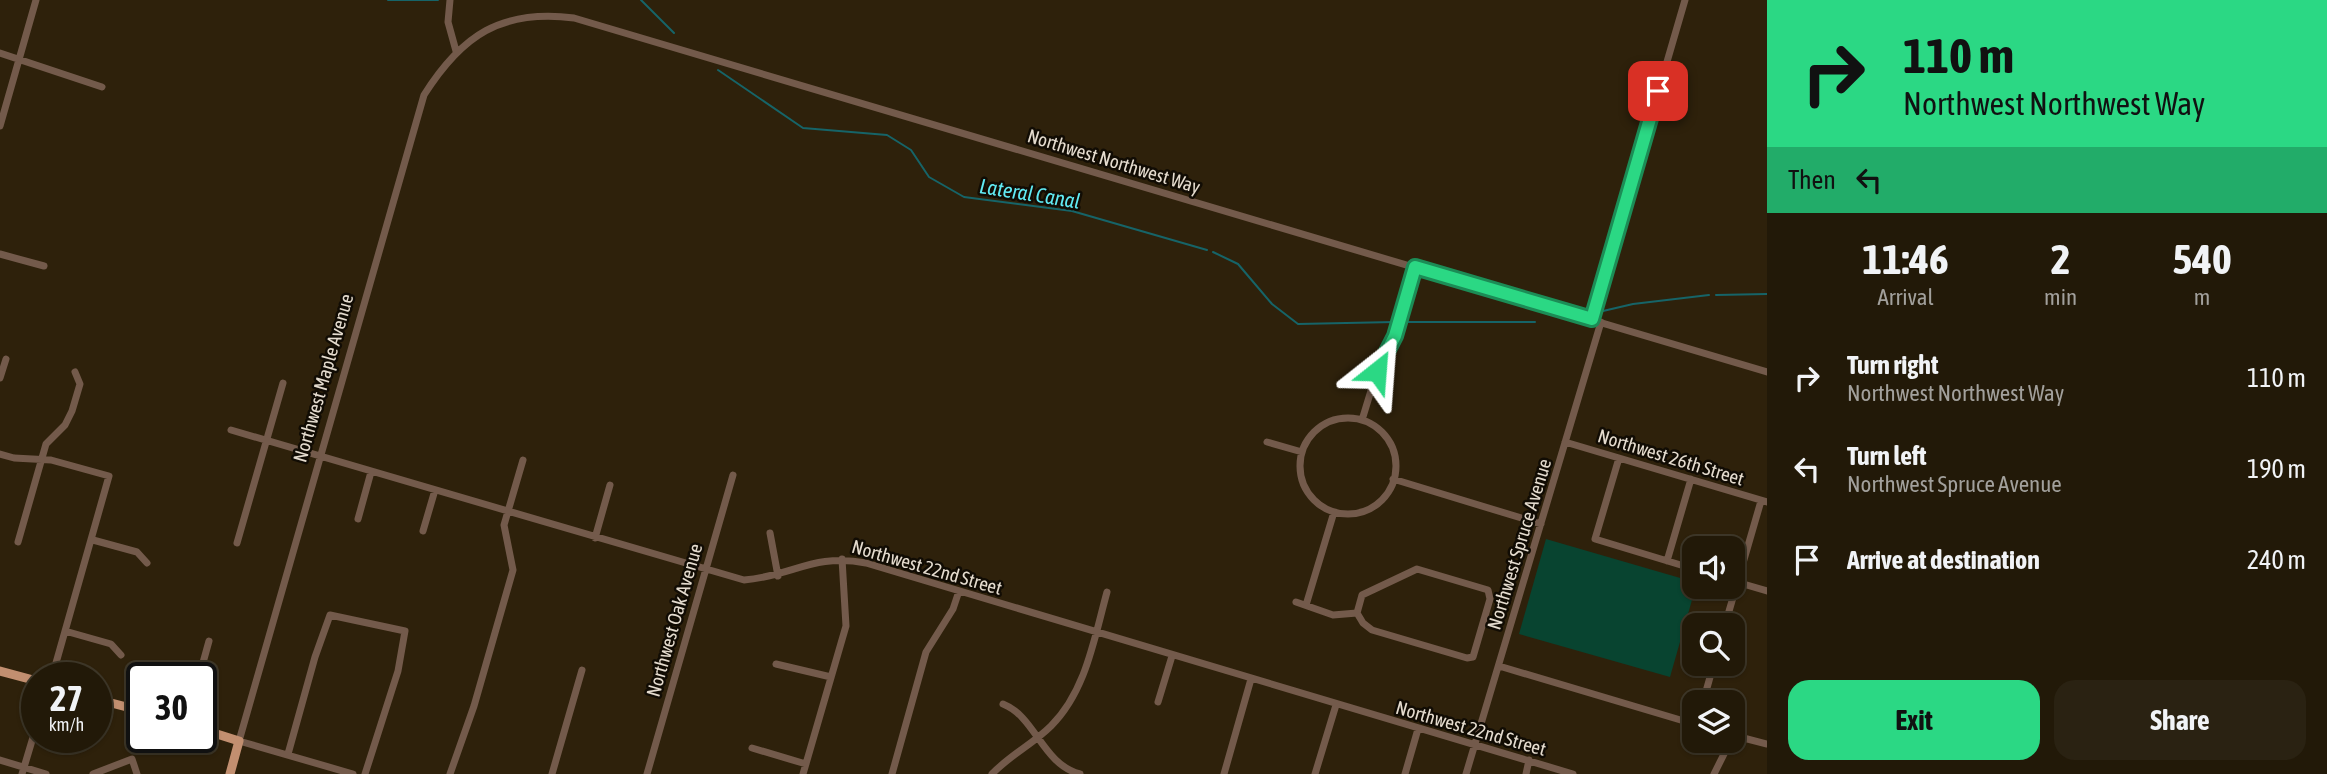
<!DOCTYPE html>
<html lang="en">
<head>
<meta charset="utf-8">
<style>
  :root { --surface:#221908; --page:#2a2212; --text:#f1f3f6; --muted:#a2a09c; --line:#3f3829; --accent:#2bd884 }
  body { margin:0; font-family:"Asap Condensed",sans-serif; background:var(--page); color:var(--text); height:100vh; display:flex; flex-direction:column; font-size:26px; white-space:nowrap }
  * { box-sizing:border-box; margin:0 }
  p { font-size:23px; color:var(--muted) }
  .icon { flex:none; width:38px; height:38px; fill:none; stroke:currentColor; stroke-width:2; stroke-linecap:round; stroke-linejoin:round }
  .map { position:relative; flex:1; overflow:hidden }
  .drawer { display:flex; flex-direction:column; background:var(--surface); width:560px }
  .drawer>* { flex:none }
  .hud { background:#2bd884; color:#111; overflow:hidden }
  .buttons { position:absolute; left:1682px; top:536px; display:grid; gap:14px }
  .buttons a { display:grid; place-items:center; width:63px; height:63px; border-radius:14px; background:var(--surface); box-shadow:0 2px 5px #0004,0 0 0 2px var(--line); font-size:35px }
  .speed { position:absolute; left:21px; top:662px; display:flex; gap:14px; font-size:35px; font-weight:700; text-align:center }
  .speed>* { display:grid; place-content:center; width:91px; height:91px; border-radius:50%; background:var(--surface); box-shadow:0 2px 5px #0004,0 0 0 2px var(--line); line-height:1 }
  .speed small { font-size:18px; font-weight:400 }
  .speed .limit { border:4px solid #111; border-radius:10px; background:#fff; color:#111 }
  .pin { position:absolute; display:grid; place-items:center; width:60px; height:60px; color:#fff; margin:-30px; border-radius:14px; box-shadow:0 4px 10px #0006 }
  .me { position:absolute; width:77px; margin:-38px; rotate:28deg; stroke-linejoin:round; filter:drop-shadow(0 0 5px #0008) }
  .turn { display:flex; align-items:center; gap:24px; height:147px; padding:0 21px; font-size:32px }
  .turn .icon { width:91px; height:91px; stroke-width:2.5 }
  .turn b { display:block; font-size:49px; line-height:60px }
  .then { display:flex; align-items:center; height:66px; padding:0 21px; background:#0003; gap:14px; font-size:26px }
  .eta { display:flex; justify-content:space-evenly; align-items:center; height:119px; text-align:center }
  .eta b { font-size:42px; font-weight:700; line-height:49px }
  .action { display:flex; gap:14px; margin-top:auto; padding:14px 21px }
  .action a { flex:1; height:80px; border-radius:21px; background:var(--accent); color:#111; font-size:28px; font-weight:700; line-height:80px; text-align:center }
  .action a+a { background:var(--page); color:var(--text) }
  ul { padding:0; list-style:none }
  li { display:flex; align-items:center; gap:21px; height:91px; padding:0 21px }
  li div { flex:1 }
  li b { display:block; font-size:26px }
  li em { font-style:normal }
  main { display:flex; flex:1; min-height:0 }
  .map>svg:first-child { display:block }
  .green { fill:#084430 }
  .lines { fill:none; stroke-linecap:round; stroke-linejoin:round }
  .stream { stroke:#166468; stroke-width:2 }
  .minor { stroke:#735a4b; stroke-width:7 }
  .major { stroke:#c28f70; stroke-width:9 }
  .route-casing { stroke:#1c8c56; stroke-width:18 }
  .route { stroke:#2bd884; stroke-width:12 }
  .labels { text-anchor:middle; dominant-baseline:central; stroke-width:5; stroke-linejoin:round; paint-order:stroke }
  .street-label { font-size:19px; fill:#e5dccf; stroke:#110c04 }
  .water-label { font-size:21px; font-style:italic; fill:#61ebf4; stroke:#110c04 }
</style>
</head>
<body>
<main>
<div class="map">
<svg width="1767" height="774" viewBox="0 0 1767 774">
  <rect width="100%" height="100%" fill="#2e210b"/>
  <path class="green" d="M1546,539L1694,582L1696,586L1670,677L1519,634Z"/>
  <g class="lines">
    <path class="stream" d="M388,0H438
      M641,0L674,33
      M718,70L803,128L887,135L911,150L929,177L964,197L1072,211L1207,250
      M1213,252L1238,264L1272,304L1298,324L1394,322
      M1716,295L1767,294
      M1603,311L1633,304L1709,295
      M1403,322H1535"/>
    <path class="minor" d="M450,0L448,22L456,51
      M0,53L102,87
      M0,126L36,0
      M0,254L44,266
      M1592,319L1685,0
      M0,378L6,359
      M1300 466a48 48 0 1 1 96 0a48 48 0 1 1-96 0Z
      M1362,420L1377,371L1395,336L1415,267
      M231,430L744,580C793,576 813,553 866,563L1573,774
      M1267,442L1302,452
      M1565,442L1767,502
      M0,454L14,458L51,460L109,476L52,677
      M1619,458L1595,539L1694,569
      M1393,479L1541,524
      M358,519L371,472
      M423,531L435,490
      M770,533L778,576
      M595,538L610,485
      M93,540L137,552L147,563
      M18,542L46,444L65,425L72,411L80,384L75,372
      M237,543L283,383
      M1667,561L1691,479
      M1417,569L1488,590L1490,599L1473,657L1467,658L1372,630L1363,623L1357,613L1362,595Z
      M1733,581L1767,591
      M1296,602L1333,615L1357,613
      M1306,605L1334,512
      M1725,625L1761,501
      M65,631L111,644L121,655
      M776,664L831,677
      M1499,666L1694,724
      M199,677L209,641
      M1158,702L1172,656
      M1703,702L1714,663
      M1003,704C1036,717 1042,764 1080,774
      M1732,735L1767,744
      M752,748L806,764
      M288,754L315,657L330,615L405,631L398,671L365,774
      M0,760L46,774
      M22,774L37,724
      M93,774L132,759L137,774
      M353,774L239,741L424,95C462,35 501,9 574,18L1767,372
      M450,774L474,706L513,570L504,525L523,460
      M552,774L582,670
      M647,774L733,475
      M803,774L846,626L842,559
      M892,774L926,652L953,609L959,591
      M992,774C1010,755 1033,744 1051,726C1086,691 1094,639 1107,592
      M1224,774L1251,679
      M1315,774L1336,705
      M1405,774L1418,729
      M1466,774L1601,322
      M1526,774L1529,760
      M1714,774L1731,740"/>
    <path class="major" d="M0,671L37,681
      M96,699L142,711
      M201,729L239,741L230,774"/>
  </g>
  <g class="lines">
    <defs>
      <path id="route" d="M1377,371L1395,336L1415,267L1592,319L1658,91"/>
    </defs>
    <use href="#route" class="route-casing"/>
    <use href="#route" class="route"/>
  </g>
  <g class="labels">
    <g class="street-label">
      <text transform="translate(1114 161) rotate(17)">Northwest Northwest Way</text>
      <text transform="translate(323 378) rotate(-74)">Northwest Maple Avenue</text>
      <text transform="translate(1671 457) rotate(17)">Northwest 26th Street</text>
      <text transform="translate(1519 544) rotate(-73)">Northwest Spruce Avenue</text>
      <text transform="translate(927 567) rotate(16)">Northwest 22nd Street</text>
      <text transform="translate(674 620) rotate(-74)">Northwest Oak Avenue</text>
      <text transform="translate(1471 728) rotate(16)">Northwest 22nd Street</text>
    </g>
    <g class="water-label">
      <text transform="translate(1030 193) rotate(9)">Lateral Canal</text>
    </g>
  </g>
</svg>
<div class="buttons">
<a><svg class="icon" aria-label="sound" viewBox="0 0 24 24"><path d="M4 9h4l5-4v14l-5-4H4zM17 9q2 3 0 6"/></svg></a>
<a><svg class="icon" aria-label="search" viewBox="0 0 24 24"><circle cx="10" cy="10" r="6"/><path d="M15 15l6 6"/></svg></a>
<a><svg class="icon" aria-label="layers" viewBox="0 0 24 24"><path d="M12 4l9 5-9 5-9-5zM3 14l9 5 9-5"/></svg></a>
</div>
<div class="speed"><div>27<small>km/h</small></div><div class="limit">30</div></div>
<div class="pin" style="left:1658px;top:91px;background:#d93025"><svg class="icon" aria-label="arrive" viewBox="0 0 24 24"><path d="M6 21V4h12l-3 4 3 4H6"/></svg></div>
<svg class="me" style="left:1377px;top:371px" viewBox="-20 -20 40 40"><path d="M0-17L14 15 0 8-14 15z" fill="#2bd884" stroke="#fff" stroke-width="4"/></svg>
</div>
<section class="drawer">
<div class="hud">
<div class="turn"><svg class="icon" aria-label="right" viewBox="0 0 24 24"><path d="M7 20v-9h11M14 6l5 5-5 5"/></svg><div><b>110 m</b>Northwest Northwest Way</div></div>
<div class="then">Then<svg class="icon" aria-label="left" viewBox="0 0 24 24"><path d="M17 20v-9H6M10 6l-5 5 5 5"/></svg></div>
</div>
<div class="eta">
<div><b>11:46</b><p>Arrival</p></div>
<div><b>2</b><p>min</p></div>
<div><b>540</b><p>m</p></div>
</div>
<ul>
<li><svg class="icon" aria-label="right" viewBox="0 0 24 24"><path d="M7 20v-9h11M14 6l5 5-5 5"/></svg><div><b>Turn right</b><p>Northwest Northwest Way</p></div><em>110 m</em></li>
<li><svg class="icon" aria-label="left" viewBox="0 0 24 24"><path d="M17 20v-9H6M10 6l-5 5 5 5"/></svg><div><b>Turn left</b><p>Northwest Spruce Avenue</p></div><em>190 m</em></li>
<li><svg class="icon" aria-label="arrive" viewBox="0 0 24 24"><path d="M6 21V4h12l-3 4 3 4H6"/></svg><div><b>Arrive at destination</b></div><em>240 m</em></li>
</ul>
<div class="action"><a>Exit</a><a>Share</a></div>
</section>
</main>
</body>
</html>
